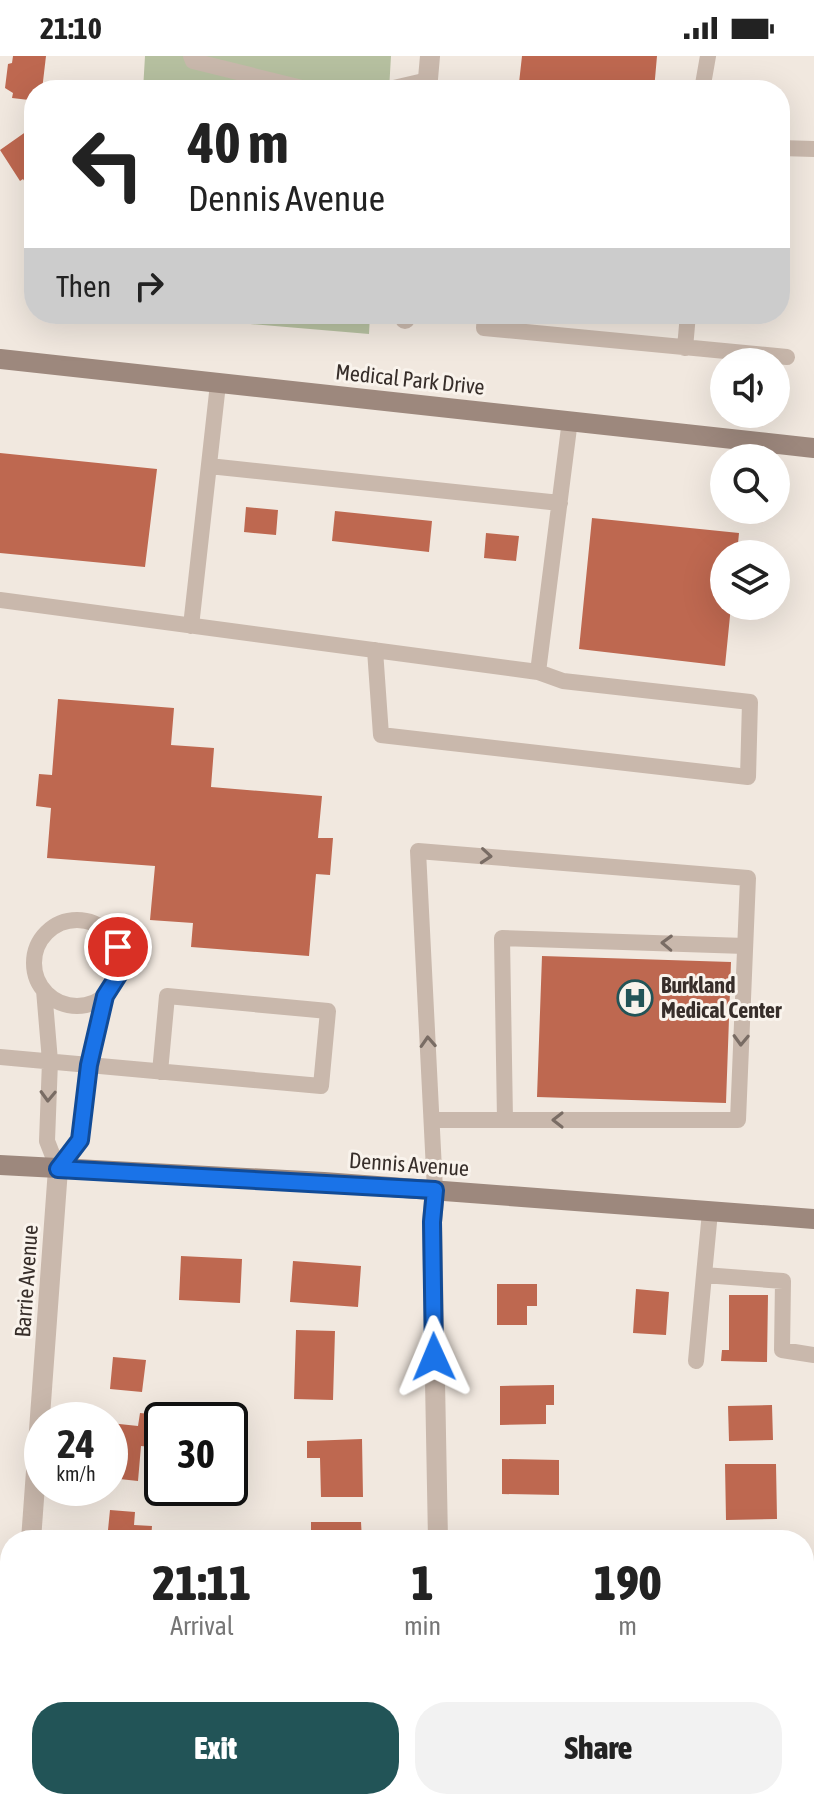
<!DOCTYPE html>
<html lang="en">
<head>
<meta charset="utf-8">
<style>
  :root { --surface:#fff; --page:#f2f2f2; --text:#222; --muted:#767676; --accent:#225457 }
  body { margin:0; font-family:"Asap Condensed",sans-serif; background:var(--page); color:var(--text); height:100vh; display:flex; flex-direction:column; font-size:30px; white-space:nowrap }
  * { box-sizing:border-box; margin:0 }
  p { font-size:26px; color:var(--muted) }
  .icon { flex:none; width:44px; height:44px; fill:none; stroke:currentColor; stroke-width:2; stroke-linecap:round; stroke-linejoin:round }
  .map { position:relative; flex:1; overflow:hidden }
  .details { position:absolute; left:0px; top:1474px; width:814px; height:280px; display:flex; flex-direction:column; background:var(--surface); border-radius:32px 32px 0 0; box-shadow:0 8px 32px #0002 }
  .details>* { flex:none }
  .top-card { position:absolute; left:24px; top:24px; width:766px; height:244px; border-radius:32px; box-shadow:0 8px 32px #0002; background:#fff; color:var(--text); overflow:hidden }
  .controls { position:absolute; left:710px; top:292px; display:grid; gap:16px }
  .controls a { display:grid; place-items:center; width:80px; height:80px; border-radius:50%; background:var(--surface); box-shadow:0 8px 32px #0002; font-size:40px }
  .speed { position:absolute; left:24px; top:1346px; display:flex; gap:16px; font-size:40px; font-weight:700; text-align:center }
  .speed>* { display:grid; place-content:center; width:104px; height:104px; border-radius:50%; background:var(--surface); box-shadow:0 8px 32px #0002; line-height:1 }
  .speed small { font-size:20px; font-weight:400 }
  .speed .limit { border:4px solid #111; border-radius:12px; background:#fff; color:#111 }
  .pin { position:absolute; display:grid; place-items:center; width:68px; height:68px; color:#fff; margin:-34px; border:4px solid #fff; border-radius:50%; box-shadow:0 2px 8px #0007 }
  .me { position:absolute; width:88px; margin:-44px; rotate:359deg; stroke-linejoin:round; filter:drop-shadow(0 0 6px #0008) }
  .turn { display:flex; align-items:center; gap:28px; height:168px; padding:0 32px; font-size:36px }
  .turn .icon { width:104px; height:104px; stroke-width:2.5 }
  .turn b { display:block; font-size:56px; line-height:68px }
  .then { display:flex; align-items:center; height:76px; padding:0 32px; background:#0003; gap:16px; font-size:30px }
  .eta { display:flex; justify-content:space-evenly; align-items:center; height:136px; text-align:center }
  .eta b { font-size:48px; font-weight:800; line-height:56px }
  .action { display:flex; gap:16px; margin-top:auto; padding:16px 32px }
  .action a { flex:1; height:92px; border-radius:32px; background:var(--accent); color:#fff; font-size:32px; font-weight:800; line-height:92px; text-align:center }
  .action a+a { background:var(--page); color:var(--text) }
  .status { display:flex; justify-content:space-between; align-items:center; height:56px; padding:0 40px; background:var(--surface); direction:ltr }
  .status svg { height:22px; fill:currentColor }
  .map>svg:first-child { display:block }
  .green { fill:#b6c0a0 }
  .building { fill:#be6850 }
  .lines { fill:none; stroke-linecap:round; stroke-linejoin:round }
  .lane { stroke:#c9b8ac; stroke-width:16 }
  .street { stroke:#c9b8ac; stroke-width:20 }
  .secondary { stroke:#9d887d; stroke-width:20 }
  .oneway { stroke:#796c64 }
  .route-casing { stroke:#114b97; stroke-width:20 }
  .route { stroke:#1a73e8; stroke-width:14 }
  .labels { text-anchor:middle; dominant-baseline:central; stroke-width:6; stroke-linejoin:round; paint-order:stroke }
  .street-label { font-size:22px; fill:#372e2a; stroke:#f9f3ec }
  .poi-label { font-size:22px; font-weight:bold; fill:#372e2a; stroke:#f9f3ec; text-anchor:start }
</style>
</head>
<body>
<div class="status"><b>21:10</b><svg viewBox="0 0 49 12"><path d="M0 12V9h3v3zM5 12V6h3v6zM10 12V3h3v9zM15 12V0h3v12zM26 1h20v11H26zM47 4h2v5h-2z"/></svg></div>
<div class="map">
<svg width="814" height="1754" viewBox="0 0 814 1754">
  <rect width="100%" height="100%" fill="#f1e8df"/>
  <path class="green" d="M145,0H391L389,34H143Z
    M132,258H370L369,278Z"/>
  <path class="building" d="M13,0H46L42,34H34V41L30,40L29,44L12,42L13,37L5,32L8,8L12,7Z
    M522,0H657L654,34H594L519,27Z
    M27,75L34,86V131L30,134L23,123L20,125L0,94Z
    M0,397L157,413L145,511L0,497Z
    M246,451L278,454L276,479L244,476Z
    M335,455L432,465L429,496L332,485Z
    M592,462L739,477L737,498H724V550H731L725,610L579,593Z
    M486,477L519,480L516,505L484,502Z
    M58,643L174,652L171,689L214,692L211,731L322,740L318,782H333L330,819L316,818L309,900L191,891L193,867L150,864L155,810L47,802L51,752L36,750L39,718L52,719Z
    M542,900L731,906L726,1047L537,1041Z
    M181,1200L242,1203L240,1247L179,1244Z
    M293,1205L361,1210L358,1251L290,1246Z
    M497,1228H537V1250H527V1269H497Z
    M636,1233L669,1236L666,1279L633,1277Z
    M729,1239H768L767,1306L721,1305L722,1294H729Z
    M296,1274L335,1275L333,1344L294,1343Z
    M113,1301L146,1304L142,1336L110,1333Z
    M554,1329V1349H546V1368L500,1369V1330Z
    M772,1349L773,1384L729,1385L728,1350Z
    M140,1357L172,1360L171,1364H162V1392L141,1390L138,1425L110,1422V1367L138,1370Z
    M362,1383L363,1441H321L320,1402H307V1385Z
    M502,1403L559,1404V1439L502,1438Z
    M725,1408H776L777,1463L726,1464Z
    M110,1454L135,1456L134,1469L152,1470L151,1484H107Z
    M311,1466H361L362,1484H311Z
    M504,1477L549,1478V1484H504Z
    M224,1744H260L261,1754H226Z
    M314,1744H351L352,1754H315Z
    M505,1744H557L556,1753L505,1752Z
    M578,1744H634L633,1754H577Z"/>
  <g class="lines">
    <path class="lane" d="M191,0L193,5L310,34
      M385,34L428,24
      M702,34L708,0
      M780,92L814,93
      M485,258L484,272L787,301
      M685,292L688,258
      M209,410L560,447
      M0,544L538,616L563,625L750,646L748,721L381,679L375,594
      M191,570L218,328
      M538,616L570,364
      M34 907a43 43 0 1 1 86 0a43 43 0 1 1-86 0Z
      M44,934L50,1005L47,1085L58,1113
      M0,1001L321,1030L328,955L167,940L160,1016
      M432,1064H738L748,822L418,795L435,1134
      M505,1064L502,882L745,890
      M58,1113L80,1084L89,1009L105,940
      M704,1219L710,1156
      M696,1305L704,1219L783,1225L782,1294L814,1299"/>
    <path class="street" d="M427,34L430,0
      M405,263V258
      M435,1134L432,1166L438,1484
      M31,1484L58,1113
      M443,1744V1754
      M12,1754V1744"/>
    <path class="secondary" d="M0,303L814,392
      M0,1109L324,1126L814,1163"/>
  </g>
  <defs><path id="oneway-chevron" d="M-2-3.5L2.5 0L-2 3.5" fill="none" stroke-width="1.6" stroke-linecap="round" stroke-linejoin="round" transform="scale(2)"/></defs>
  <g class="oneway">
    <use href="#oneway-chevron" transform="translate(486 800) rotate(5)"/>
    <use href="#oneway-chevron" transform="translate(667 887) rotate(-178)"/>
    <use href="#oneway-chevron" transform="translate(741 984) rotate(92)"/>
    <use href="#oneway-chevron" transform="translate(428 986) rotate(-93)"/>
    <use href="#oneway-chevron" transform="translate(48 1040) rotate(92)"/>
    <use href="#oneway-chevron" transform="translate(558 1064) rotate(180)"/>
  </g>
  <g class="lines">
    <defs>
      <path id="route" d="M118,891L121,904L119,918L105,940L89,1009L80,1084L58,1113L435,1134L432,1166L434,1301"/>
    </defs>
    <use href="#route" class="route-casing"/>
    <use href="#route" class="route"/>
  </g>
  <defs>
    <symbol id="hospital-ring" viewBox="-11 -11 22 22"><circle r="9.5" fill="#f9f3ec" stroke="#225457" stroke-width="1.5"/><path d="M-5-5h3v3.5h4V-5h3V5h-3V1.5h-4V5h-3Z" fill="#225457"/></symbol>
  </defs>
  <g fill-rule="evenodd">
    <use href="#hospital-ring" x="615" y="922" width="40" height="40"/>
  </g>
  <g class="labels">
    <g class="street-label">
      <text transform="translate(410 323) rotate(6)">Medical Park Drive</text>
      <text transform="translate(409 1108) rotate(4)">Dennis Avenue</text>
      <text transform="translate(26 1225) rotate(-86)">Barrie Avenue</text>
    </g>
    <g class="poi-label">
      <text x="661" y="929">Burkland<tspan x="661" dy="25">Medical Center</tspan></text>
    </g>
  </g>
</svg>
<div class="controls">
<a><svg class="icon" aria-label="sound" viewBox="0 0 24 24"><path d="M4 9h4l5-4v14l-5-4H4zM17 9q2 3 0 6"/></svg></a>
<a><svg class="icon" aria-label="search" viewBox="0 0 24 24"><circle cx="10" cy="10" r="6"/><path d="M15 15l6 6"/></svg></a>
<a><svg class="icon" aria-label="layers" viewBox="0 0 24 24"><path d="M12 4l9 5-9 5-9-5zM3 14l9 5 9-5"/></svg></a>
</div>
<div class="speed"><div>24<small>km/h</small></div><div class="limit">30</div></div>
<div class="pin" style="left:118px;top:891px;background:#d93025"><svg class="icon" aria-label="arrive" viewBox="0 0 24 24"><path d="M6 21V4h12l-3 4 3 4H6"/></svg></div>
<svg class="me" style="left:434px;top:1301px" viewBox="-20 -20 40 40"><path d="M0-17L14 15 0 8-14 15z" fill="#1a73e8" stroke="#fff" stroke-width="4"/></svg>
<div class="top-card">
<div class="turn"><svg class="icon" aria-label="left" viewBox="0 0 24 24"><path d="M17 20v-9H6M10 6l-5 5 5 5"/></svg><div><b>40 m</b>Dennis Avenue</div></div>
<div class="then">Then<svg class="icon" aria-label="right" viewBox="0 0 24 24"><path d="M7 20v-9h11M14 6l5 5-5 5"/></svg></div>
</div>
<section class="details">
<div class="eta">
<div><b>21:11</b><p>Arrival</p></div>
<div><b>1</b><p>min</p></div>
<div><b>190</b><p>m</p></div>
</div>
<div class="action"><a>Exit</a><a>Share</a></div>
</section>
</div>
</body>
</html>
